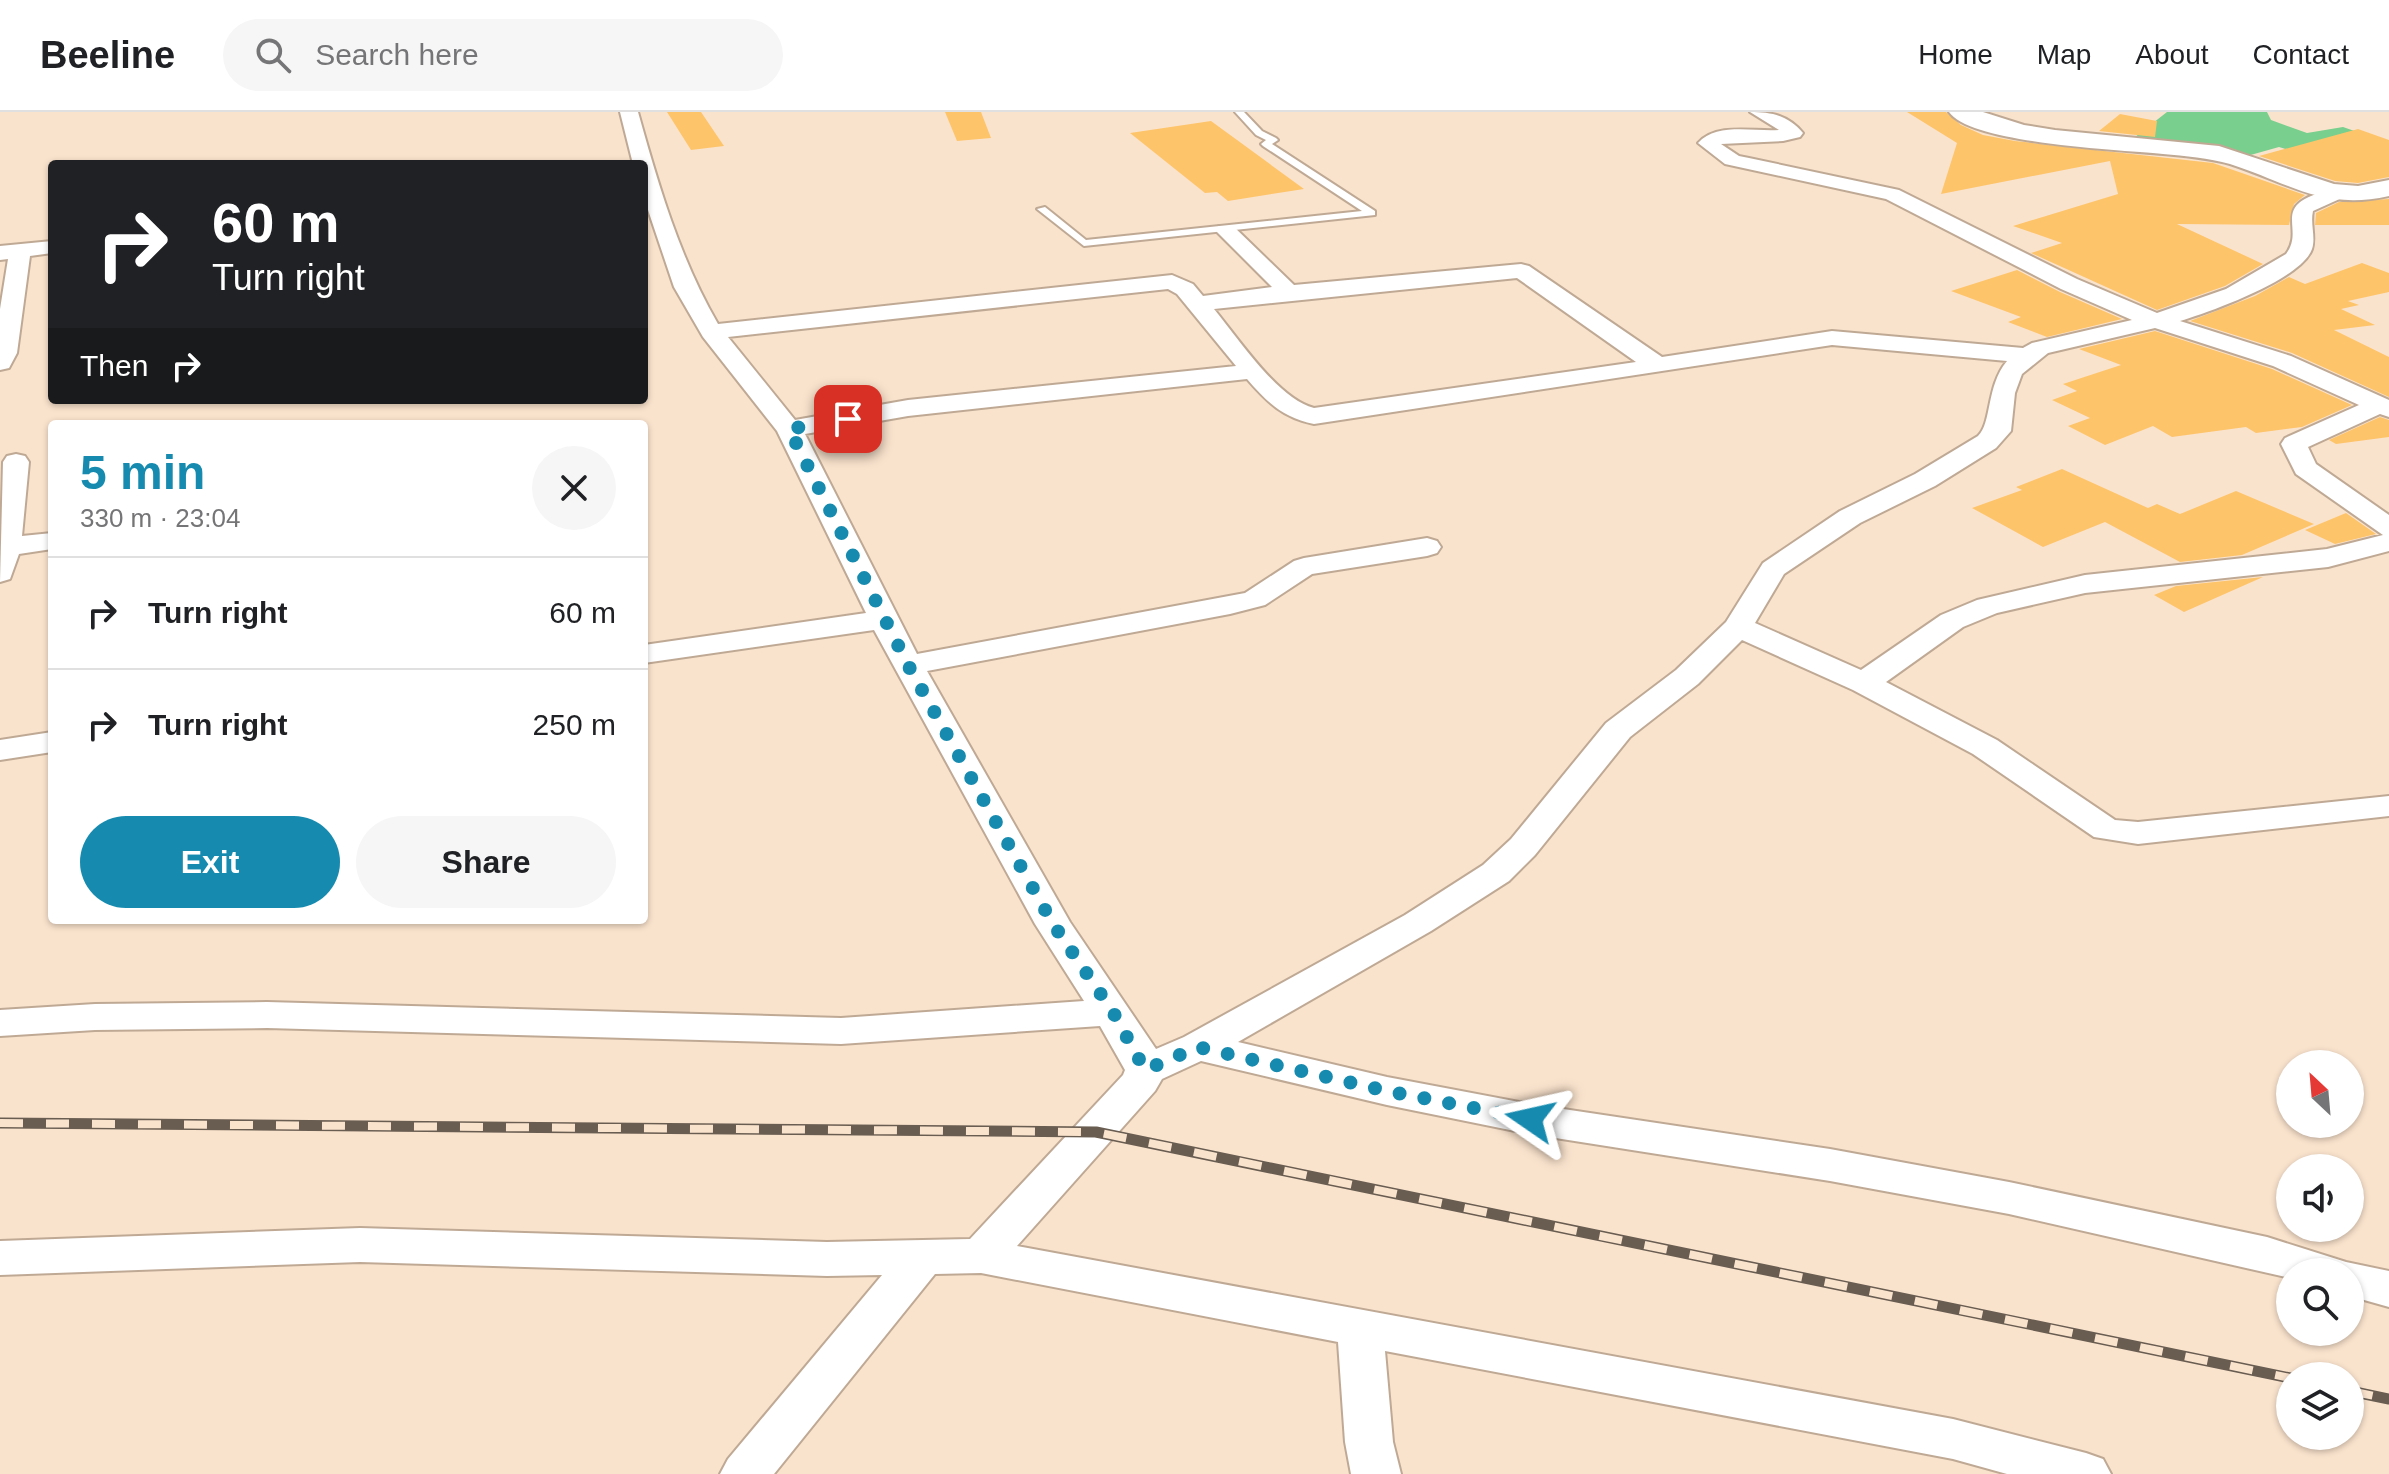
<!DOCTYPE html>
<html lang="en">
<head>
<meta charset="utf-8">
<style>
  :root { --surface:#fff; --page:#f6f6f6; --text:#202124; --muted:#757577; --line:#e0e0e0; --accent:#168baf }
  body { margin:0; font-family:Helvetica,sans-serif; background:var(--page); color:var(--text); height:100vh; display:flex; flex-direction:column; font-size:30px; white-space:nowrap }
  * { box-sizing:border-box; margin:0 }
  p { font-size:26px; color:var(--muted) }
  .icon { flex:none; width:44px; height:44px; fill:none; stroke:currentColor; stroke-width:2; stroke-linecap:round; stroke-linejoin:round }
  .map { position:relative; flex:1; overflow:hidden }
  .sheet { position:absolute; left:48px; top:308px; width:600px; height:504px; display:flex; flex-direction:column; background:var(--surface); border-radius:8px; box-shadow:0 2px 6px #0004 }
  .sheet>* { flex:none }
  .banner { position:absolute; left:48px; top:48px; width:600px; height:244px; border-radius:8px; box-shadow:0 2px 6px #0004; background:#202124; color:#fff; overflow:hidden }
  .needle { width:52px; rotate:334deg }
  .fabs { position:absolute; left:2276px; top:938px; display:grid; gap:16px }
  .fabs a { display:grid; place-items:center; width:88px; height:88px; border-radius:50%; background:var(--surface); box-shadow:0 2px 6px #0004; font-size:40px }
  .pin { position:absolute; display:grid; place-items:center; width:68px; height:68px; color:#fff; margin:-34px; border-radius:16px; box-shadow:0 4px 12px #0006 }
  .me { position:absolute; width:88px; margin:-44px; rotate:281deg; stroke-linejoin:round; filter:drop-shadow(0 0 6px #0008) }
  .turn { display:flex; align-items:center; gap:28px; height:168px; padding:0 32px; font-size:36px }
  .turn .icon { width:104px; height:104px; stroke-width:2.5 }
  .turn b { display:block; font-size:56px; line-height:68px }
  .then { display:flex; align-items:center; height:76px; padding:0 32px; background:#0003; gap:16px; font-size:30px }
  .round { display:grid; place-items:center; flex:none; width:84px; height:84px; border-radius:42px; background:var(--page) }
  .summary { display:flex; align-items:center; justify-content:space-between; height:136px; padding:0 32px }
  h1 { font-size:48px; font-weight:600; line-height:60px; color:var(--accent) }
  .cta { display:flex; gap:16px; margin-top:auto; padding:16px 32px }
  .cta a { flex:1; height:92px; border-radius:48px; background:var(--accent); color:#fff; font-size:32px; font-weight:600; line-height:92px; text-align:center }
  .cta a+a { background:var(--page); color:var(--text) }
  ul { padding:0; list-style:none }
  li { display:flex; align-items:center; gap:24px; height:112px; padding:0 32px; border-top:2px solid var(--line) }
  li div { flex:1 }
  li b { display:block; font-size:30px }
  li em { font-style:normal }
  header { display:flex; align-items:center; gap:48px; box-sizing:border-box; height:112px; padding:0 40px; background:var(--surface); border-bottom:2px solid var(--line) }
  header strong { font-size:38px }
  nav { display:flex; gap:44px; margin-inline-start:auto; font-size:28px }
  .search { width:560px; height:72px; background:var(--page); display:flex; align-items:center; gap:20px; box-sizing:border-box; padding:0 28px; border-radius:44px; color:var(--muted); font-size:30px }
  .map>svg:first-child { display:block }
  .forest { fill:#79cf8d }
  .building { fill:#fec46a }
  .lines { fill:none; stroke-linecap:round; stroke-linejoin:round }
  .service-casing { stroke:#bfa995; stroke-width:4 }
  .minor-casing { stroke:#bfa995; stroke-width:4 }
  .primary-casing { stroke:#bfa995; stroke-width:4 }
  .service { fill:#fff; fill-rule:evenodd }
  .minor { fill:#fff; fill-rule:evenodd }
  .primary { fill:#fff; fill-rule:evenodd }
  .rail-casing { stroke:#695d51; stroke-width:11 }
  .rail { stroke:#fae3cd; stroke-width:8; stroke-dasharray:23; stroke-linecap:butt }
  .route { stroke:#168baf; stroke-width:14; stroke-dasharray:0 25.2 }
</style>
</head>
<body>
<header>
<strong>Beeline</strong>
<div class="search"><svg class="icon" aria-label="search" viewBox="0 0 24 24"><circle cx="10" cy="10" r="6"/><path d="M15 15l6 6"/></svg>Search here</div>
<nav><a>Home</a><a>Map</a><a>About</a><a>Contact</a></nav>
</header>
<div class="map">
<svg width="2389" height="1362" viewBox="0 0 2389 1362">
  <rect width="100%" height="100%" fill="#fae3cd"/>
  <path class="forest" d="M2167,0H2267L2271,8L2307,21L2343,15L2386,30L2333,52L2279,35L2247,44L2130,29Z"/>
  <path class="building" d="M667,0H701L724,34L691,38Z
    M945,0H981L991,26L957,29Z
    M1907,0H1946L1961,13L1983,23L2015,29L2213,51L2305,83L2294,92L2289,113L2177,112L2263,152L2225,174L2157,198L2031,141L2062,131L2013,114L2118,82L2110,49L1941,82L1957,31Z
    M2120,2L2157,9L2155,25L2099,19Z
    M1211,9L1304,77L1228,89L1217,80L1205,81L1130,21Z
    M2358,17L2389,28V65L2358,71L2335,69L2259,44Z
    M2389,87V113H2315L2316,101L2339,90Z
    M2362,151L2389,161V180L2348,189L2359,193L2341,197L2375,213L2334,218L2389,245V285L2292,241L2190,209L2255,184L2289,165L2305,172Z
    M2017,158L2060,180L2122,207L2047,225L2008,210L2021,205L1951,179Z
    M2155,219L2272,257L2352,293L2302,315L2256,321L2246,315L2172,325L2153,314L2105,333L2068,314L2090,306L2052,288L2077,279L2063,272L2121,253L2079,237Z
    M2380,305L2389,308V325L2336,332L2329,328Z
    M2062,357L2148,396L2157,392L2180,402L2236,379L2314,412L2242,443L2180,450L2105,410L2043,435L1972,396L2022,378L2016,375Z
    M2346,401L2376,422L2335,432L2305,418Z
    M2263,465L2184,500L2154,483L2176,474Z"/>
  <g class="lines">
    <defs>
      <path id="service" d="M1235,0H1244L1262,19L1276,26L1278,28L1272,32L1375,99V103L1084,134L1037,97L1045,95L1086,128L1362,99L1263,34L1261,32L1266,28L1256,23Z"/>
      <path id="minor" d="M620,0H638C658,72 680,147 718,212L1172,163L1193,172L1203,184L1272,175L1215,118L1219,114H1233L1294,173L1521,152L1529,154L1662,245L1832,219L2023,236L2032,231L2132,208L2061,177L1886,87L1725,52L1698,31C1717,10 1754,20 1779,18L1750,0C1771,0 1788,3 1803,21L1800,25L1783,29L1721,32L1739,44L1749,46L1899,78L2077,167L2157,201L2226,177L2286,142C2305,117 2272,96 2319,81C2328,78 2335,74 2344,77L2347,81L2344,85L2313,99C2310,112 2316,125 2312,137C2302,167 2210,200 2180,209L2291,244L2389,288V305L2380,302L2308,335L2316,352L2389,403V439L2328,455L2085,481L1997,501L1963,515L1886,570L1997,628L2115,708L2138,710L2389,684V704L2138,732L2094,725L1973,642L1853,578L1742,528L1698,572L1630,625L1535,743L1509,769L1431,819L1238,930L1387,965L1530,992L1830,1037L2009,1070L2267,1125L2346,1150L2389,1159V1195L2350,1184V1160H2290V1166L2009,1102L1830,1069L1530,1022L1387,993L1201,949L1162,967L1155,979L1017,1134L1953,1307L2086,1341L2103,1347L2111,1362H2007L1953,1347L1385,1239L1393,1330L1401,1362H1351L1345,1330L1338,1230L981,1161L935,1162L774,1362H720L728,1347L882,1163L827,1164L360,1150L0,1163V1129L360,1116L827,1130L970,1127L1123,963L1125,958L1100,914L841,932L267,916L95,918L0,924V898L95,892L267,890L841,906L1084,889L1035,812L874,518L644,551V533L866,501L777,319L703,225L674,175L644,86V52H633ZM1517,166L1636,250L1314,296C1278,287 1238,226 1214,197ZM1168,177L1177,182L1236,254L908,288L795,308L728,225ZM2155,216L2273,254L2359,293L2285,326L2281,332L2296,362L2383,423L2327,437L2085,463L1977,488L1941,503L1861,558L1755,511L1784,462L1860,411L1935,374L1996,336L2011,319L2015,281L2022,262L2048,241ZM1832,233L2007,249C1986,274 1992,311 1978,324L1915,362L1840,399L1763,451L1726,510L1676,558L1606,611L1511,727L1483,753L1405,803L1184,925L1156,937L1070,810L927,559L1230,502L1265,493L1312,462L1427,444L1437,441L1441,435L1437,429L1427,426L1304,446L1294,449L1245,481L917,542L805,322L908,304L1247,267C1267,290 1283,306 1314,312Z
        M52,129V141L30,144L17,241L9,256L0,258V197L8,147L0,148V134Z
        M16,342L25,344L29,350L22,424L52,421V437L19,442L10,467L0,470L3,350L7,344Z
        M52,620V640L0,648V628Z"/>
      <path id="primary" d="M1949,0H1983L2024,13L2055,18L2219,34L2334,72L2358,74L2389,68V84C2323,99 2289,71 2230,52C2209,46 2185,44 2163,42C2123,38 1971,32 1949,0Z"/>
    </defs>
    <use href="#service" class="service-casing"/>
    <use href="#minor" class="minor-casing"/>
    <use href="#primary" class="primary-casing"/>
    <use href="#service" class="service"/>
    <use href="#minor" class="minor"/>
    <use href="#primary" class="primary"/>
    <defs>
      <path id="rail" d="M0,1011L1096,1020L2290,1266
        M2350,1279L2389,1287"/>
    </defs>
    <use href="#rail" class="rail-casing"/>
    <use href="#rail" class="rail"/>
  </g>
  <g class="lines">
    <path class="route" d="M848,307L789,317L908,553L1053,812L1113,900L1145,958L1198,935L1387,979L1530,1007"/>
  </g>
</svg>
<div class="fabs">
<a><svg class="needle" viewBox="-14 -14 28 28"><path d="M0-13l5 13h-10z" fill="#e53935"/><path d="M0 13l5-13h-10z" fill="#757577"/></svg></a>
<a><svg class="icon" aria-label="sound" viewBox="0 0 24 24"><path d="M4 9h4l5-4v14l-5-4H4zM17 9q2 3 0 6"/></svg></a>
<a><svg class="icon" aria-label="search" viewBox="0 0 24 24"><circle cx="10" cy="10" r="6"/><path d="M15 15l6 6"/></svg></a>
<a><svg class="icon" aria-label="layers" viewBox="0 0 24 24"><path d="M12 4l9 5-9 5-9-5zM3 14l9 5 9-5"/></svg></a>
</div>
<div class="pin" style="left:848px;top:307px;background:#d93025"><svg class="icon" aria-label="arrive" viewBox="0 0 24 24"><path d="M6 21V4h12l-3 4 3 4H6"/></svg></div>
<svg class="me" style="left:1530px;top:1007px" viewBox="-20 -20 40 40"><path d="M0-17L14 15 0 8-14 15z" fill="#168baf" stroke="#fff" stroke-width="4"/></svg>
<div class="banner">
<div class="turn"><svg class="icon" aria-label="right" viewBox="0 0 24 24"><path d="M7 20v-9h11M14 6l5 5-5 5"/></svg><div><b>60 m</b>Turn right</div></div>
<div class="then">Then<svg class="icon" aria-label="right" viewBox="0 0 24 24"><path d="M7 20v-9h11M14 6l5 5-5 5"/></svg></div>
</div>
<section class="sheet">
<div class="summary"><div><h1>5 min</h1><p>330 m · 23:04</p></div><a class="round"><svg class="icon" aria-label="close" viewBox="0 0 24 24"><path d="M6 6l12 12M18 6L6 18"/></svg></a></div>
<ul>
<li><svg class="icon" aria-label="right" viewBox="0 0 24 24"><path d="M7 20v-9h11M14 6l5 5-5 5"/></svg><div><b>Turn right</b></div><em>60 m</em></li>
<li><svg class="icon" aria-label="right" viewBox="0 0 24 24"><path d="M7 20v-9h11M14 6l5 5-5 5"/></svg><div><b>Turn right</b></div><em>250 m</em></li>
</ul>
<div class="cta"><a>Exit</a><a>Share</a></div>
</section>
</div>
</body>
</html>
